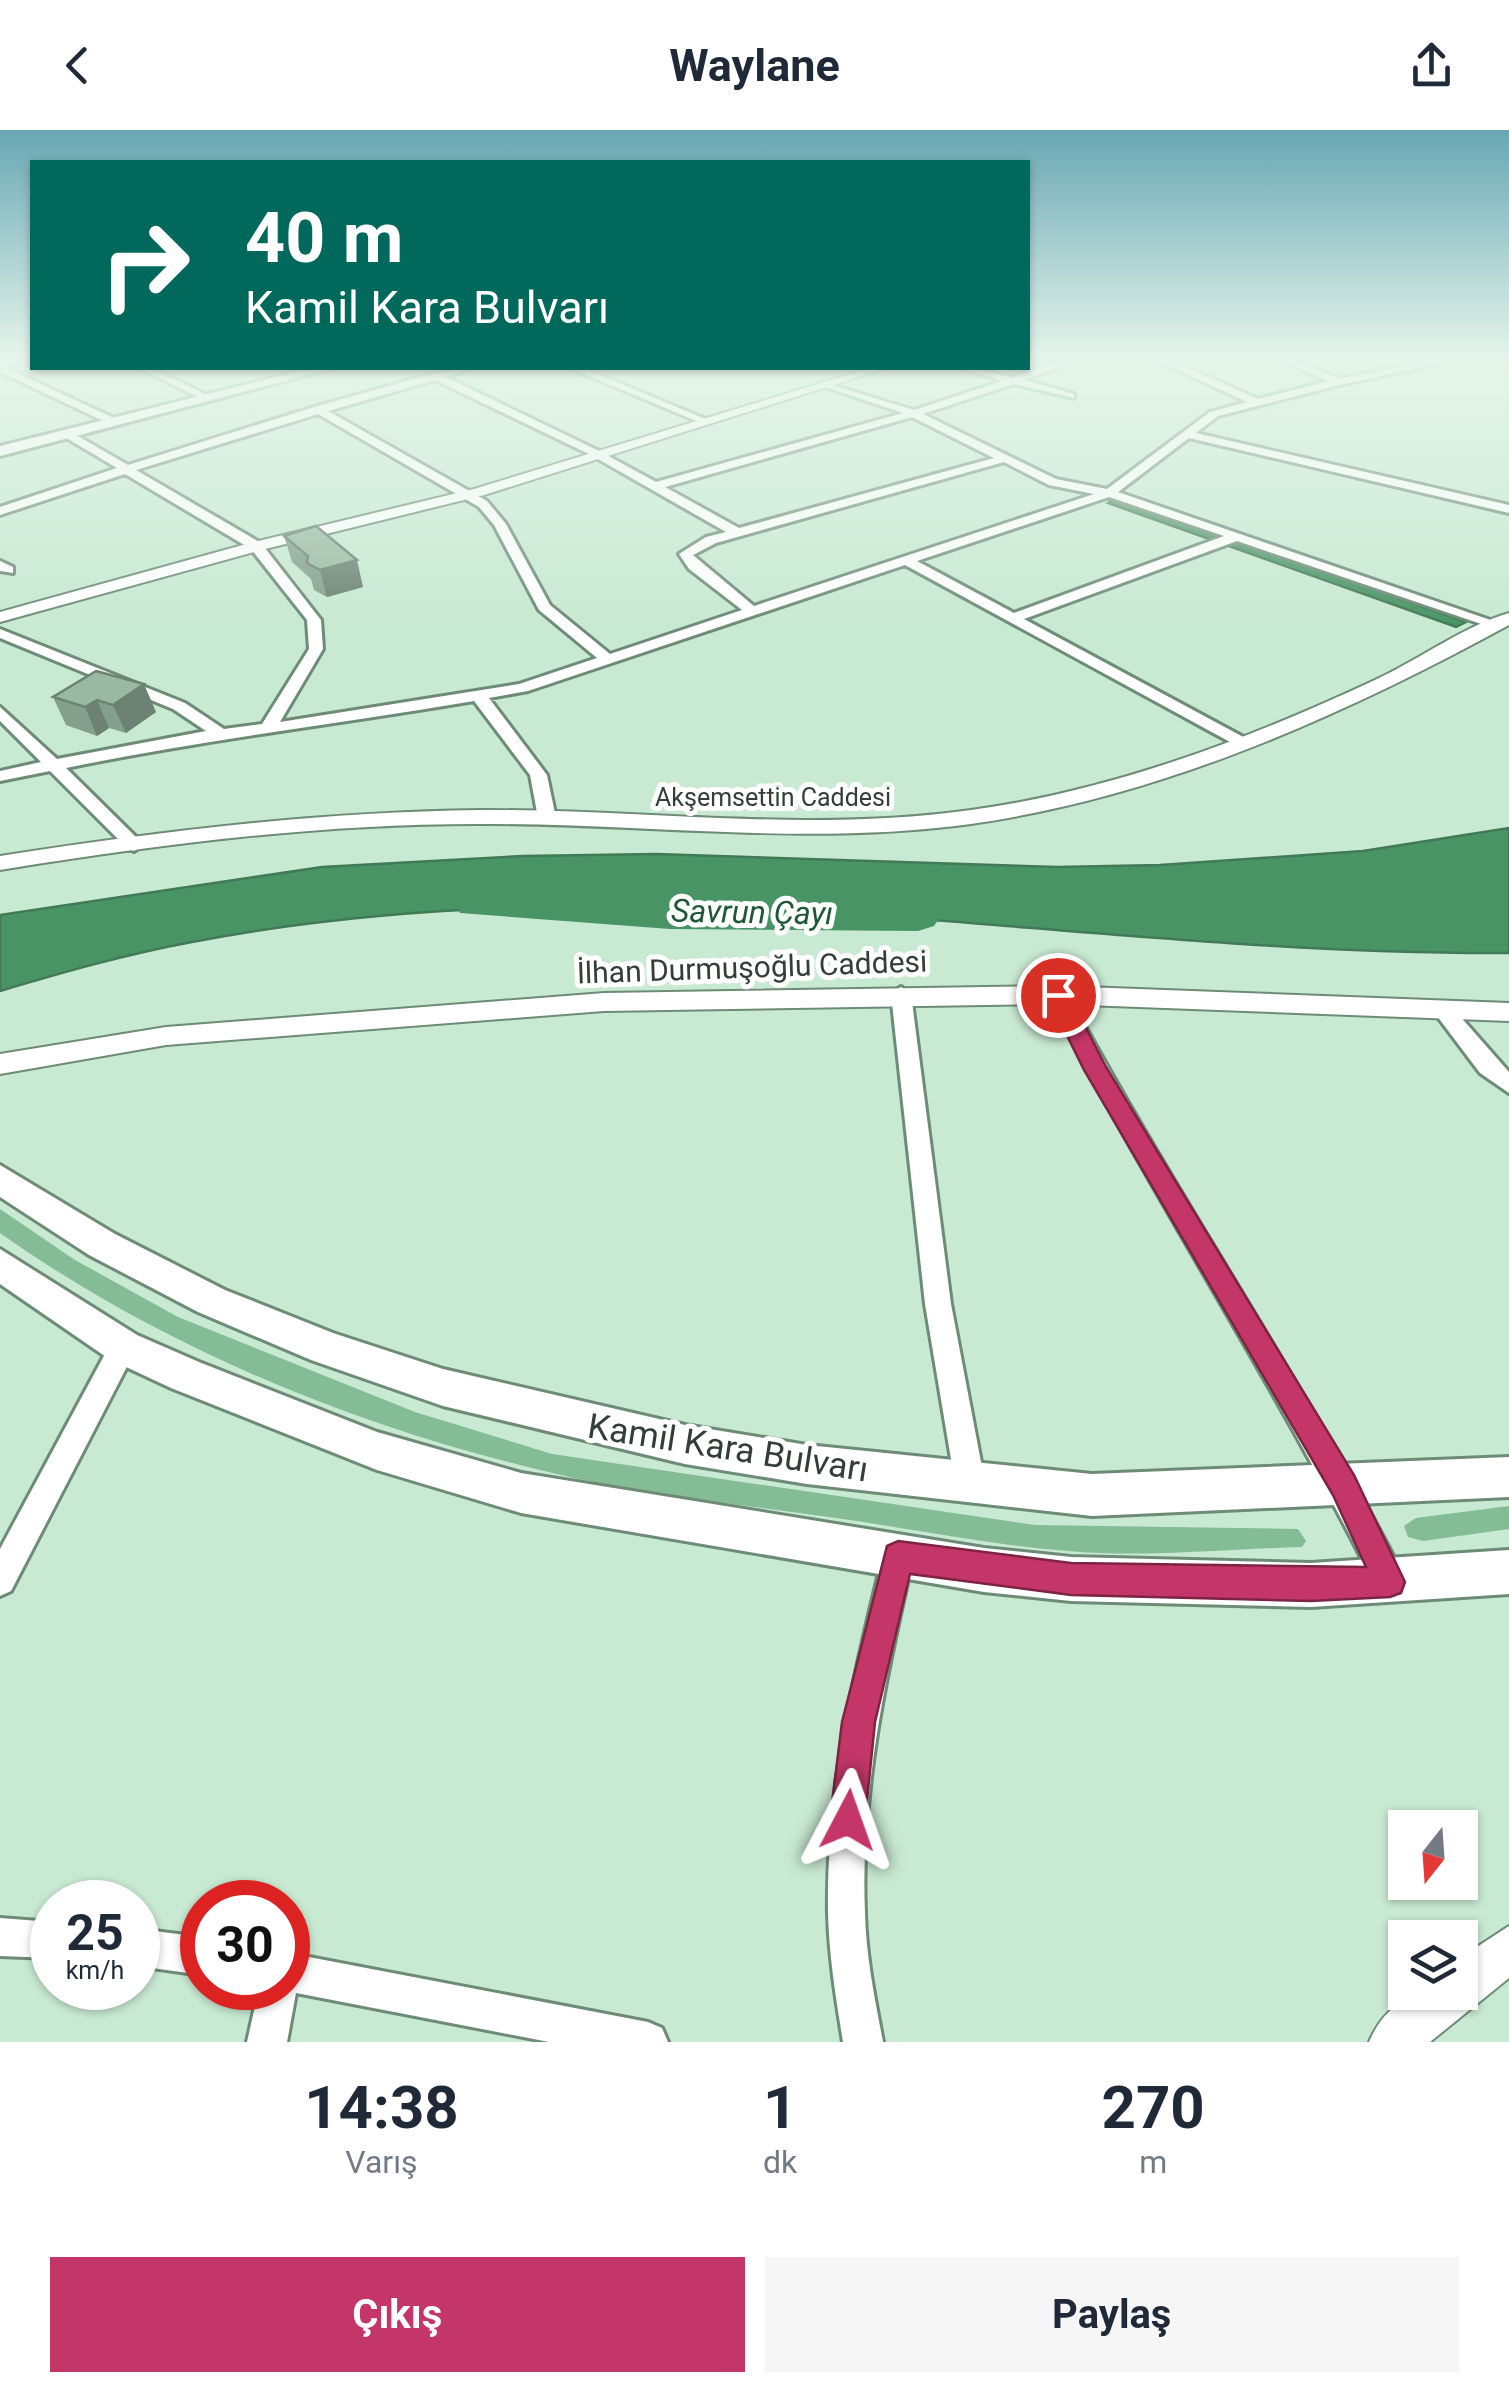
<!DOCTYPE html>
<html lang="tr">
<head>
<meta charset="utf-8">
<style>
  :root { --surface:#fff; --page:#f6f6f7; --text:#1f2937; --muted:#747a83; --accent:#c33667 }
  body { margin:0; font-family:Roboto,sans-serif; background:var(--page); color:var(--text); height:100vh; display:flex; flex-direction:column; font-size:38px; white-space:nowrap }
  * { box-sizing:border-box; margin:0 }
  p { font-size:32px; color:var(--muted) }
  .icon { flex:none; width:55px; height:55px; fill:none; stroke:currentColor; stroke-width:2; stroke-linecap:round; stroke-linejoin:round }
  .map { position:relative; height:1912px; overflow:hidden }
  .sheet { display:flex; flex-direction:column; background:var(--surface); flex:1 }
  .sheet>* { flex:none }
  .hud { position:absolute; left:30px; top:30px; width:1000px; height:210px; border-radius:0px; box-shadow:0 2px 8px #0004; background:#00695c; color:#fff; overflow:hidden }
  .needle { width:65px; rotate:197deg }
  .tools { position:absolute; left:1388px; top:1680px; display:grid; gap:20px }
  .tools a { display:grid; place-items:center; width:90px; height:90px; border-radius:0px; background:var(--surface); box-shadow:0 2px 8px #0004; font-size:50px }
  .speed { position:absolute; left:30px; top:1750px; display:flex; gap:20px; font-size:50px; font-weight:700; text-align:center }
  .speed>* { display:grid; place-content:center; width:130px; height:130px; border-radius:50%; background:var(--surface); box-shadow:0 2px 8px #0004; line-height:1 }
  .speed small { font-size:25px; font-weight:400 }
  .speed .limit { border:15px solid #d22; background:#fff; color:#111 }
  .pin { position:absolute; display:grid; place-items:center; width:85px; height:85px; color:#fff; margin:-42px; border:5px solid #fff; border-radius:50%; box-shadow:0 2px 10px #0007 }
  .me { position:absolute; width:110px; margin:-55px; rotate:4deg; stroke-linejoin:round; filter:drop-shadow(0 0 8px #0008) }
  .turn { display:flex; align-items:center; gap:35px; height:210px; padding:0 50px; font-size:45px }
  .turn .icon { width:130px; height:130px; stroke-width:2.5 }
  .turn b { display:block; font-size:70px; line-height:85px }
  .eta { display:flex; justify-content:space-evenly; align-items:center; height:170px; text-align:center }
  .eta b { font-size:60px; font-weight:700; line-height:70px }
  .primary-button { display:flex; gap:20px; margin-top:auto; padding:20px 50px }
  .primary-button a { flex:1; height:115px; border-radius:0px; background:var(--accent); color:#fff; font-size:40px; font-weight:700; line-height:115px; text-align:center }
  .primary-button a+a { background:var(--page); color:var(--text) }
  header { display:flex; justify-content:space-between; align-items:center; height:130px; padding:0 50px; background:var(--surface); font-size:45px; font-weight:700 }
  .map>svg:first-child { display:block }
  .green { fill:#84bc96 }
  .water { fill:#489464; stroke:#427a56; stroke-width:2.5 }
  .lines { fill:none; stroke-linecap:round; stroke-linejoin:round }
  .river { fill:#489464; fill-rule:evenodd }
  .minor-casing { stroke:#6e8b77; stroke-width:6 }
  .tertiary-casing { stroke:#6e8b77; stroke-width:4 }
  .secondary-casing { stroke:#6e8b77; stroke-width:6 }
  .minor { fill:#fff; fill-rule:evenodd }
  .tertiary { fill:#fff; fill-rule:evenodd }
  .secondary { fill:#fff; fill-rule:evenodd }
  .wall { fill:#849f8c }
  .shaded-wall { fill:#6c8272 }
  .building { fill:#9ab9a3; stroke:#6c8272; stroke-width:2.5 }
  .route { fill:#c33667; stroke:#7f2343; stroke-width:2.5 }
  .labels { text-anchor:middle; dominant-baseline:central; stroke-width:10; stroke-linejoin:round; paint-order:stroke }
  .far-street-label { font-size:25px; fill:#333f36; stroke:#fff }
  .street-label { font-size:30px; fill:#333f36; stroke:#fff }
  .water-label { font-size:32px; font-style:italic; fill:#205837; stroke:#fff }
  .near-street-label { font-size:35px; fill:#333f36; stroke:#fff }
</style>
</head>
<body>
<header><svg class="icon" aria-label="back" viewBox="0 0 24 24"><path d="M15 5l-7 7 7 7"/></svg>Waylane<svg class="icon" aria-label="share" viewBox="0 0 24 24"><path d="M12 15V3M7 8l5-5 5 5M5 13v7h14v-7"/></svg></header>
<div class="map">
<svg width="1509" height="1912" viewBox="0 0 1509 1912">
  <rect width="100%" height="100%" fill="#c8e9d2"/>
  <path class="green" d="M0,1079L75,1130L178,1187L415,1282L552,1324L1035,1395L1298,1399L1306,1411L1302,1417C1225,1419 1145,1428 1068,1421C990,1415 913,1399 836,1388C749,1376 660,1366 574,1348C371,1303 170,1223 0,1103Z
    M1509,1376V1399L1423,1411L1408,1407L1404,1396L1416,1388Z"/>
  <path class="water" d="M1117,368L1466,492L1456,497L1108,373Z
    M1509,698V823C1320,824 1134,806 946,791C698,771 437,765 192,812C127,824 64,842 0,861V785L322,737L523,726L656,724L1057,737L1160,735L1363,721Z"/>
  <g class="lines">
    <path class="river" d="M476,759L670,771H918L934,776L941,786L934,796L918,801L670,799L460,783L453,773L460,763Z"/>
    <defs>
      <path id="minor" d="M1063,229H1079L1024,250L1074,264V268L1014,254L923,284L1056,349L1107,359L1210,282L1247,272L1154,229H1168L1258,269L1328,251L1278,229H1293L1339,249L1438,229H1460L1339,255L1218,286L1196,303L1509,375V383L1189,308L1118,362L1505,495L1493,498L1237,411L1024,489L1247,609L1249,613L1241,618L905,435L528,561L489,568L547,645L556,688L547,693L538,688L530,645L474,571C338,594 201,610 66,638L140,711L143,715L134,721L128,719L50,641L0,651V641L41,632L0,591V577L57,629L206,601L173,579L0,508V499L185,573L224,599L262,594L309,519L307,490L251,419L125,344L0,385V377L117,338L63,306V302H71L128,335L314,277L431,244L472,238L446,247L599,321L656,352L903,283L822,256V252L914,280L1002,251L963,238L1013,247ZM435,250L591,325L726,402L706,407L679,424L689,439L742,480L610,524L550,475L506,394L487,371L328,281ZM318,284L479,377L494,395L539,480L597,528L519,554L280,592L323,519L321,490L261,413L136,340ZM912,287L994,328L739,398L665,357ZM1004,332L1049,355L1094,364L754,476L693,425L716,413ZM1109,367L1224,406L1014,483L917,431Z
        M0,235L118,290L120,292L110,294L0,242Z
        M139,238H151L213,268L204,270Z
        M570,238H583L708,290L699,292Z
        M0,431L13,437V443L0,441Z
        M901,857L911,864L951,1174L985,1353L980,1363L970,1367L960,1363L955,1353L925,1174L891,864Z
        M1058,858L1068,865C1173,1061 1299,1244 1401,1441L1406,1452L1401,1463L1390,1468L1379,1463C1278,1258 1153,1068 1048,865Z
        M1444,874L1451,876L1509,942V963L1480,943L1437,886L1433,881Z
        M123,1205L133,1209L137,1217L133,1225L11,1461L0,1466V1419L113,1209Z
        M898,1412L909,1416L913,1427C886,1544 860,1662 865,1783C866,1827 875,1869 883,1912H843C836,1869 829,1826 828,1783C826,1661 854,1544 883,1427L887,1416Z
        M0,1788L52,1792V1828L0,1826Z
        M138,1799L202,1807V1845L138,1836Z
        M288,1823L648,1892L662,1898L668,1912H549L296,1863L287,1912H247L259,1858H288Z"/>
      <path id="tertiary" d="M870,238H887L484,365L261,420L0,492V482L250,413L474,359Z
        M1509,483V495C1342,586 1161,667 971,694C811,716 649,694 488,694C325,693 161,714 0,740V726C159,701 319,682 480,680C644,679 808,703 971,680C1111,661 1249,609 1377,549C1420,529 1464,496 1509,483Z
        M1058,856L1509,873V891L1058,874L604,881L166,915L0,944V924L166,897L604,863Z
        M1509,1796V1848L1430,1912H1369C1388,1868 1417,1862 1460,1862V1828Z"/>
      <path id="secondary" d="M6,229H26L0,241V232Z
        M312,238H334L0,326V316Z
        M0,1035L115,1104L225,1160L333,1203L443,1239L685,1295L807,1315L1092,1344L1509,1327V1367L1092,1386L807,1354L685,1334L443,1276L311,1230L198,1182L89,1125L0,1067Z
        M0,1119L137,1205L199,1232L377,1302L521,1343L984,1418L1071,1427L1311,1433L1509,1420V1464L1311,1477L1071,1471L984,1462L521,1383L377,1340L171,1258L109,1229L0,1154Z"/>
    </defs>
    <use href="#minor" class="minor-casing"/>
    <use href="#tertiary" class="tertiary-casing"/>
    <use href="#secondary" class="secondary-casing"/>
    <use href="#minor" class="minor"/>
    <use href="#tertiary" class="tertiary"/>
    <use href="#secondary" class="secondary"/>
  </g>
  <path class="wall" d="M284,406L363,457L327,467L314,460L311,449L292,432Z
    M96,541L156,582L126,603L109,598L97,606L66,595L53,567Z"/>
  <path class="shaded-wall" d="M357,430L363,457L327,467L320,440Z
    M144,554L156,582L126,603L113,575Z
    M97,570L109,598L97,606L85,577Z"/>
  <path class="building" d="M316,396L357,430L320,440L307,433L308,426L284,406Z
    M96,541L144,554L113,575L97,570L85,577L53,567Z"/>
  <linearGradient id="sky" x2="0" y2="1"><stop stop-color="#68a7b3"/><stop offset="0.46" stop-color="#e6f5eb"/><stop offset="1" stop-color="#e6f5eb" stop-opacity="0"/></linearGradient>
  <rect width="1509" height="497" fill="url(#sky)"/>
  <path class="route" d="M1058,858L1069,865L1106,937L1354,1345L1405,1452L1401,1463L1390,1467L1311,1471L1071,1465L910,1444L875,1592L865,1690L860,1703L848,1708L835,1703L830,1690L842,1592L887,1416L898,1411L1071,1433L1366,1437L1333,1365L1084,940L1047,865Z"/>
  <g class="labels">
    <g class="far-street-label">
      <text x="773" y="667">Akşemsettin Caddesi</text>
    </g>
    <g class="street-label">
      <text transform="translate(752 837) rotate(-2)">İlhan Durmuşoğlu Caddesi</text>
    </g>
    <g class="water-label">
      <text transform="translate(752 782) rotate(1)">Savrun Çayı</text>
    </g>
    <g class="near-street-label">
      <text transform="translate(728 1318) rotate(9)">Kamil Kara Bulvarı</text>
    </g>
  </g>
</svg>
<div class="tools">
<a><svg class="needle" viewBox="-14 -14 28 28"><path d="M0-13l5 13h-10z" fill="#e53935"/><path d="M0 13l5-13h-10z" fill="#747a83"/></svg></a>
<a><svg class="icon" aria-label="layers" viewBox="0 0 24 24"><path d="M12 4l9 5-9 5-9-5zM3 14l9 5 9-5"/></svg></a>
</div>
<div class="speed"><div>25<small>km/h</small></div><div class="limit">30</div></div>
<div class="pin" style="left:1058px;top:865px;background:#d93025"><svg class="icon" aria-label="arrive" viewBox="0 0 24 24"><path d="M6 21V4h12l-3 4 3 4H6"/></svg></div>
<svg class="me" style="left:848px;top:1690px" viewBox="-20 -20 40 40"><path d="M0-17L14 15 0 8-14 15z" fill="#c33667" stroke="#fff" stroke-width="4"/></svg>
<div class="hud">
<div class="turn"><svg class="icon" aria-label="right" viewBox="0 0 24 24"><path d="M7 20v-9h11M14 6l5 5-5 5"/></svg><div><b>40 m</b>Kamil Kara Bulvarı</div></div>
</div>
</div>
<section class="sheet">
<div class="eta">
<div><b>14:38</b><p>Varış</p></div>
<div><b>1</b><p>dk</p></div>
<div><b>270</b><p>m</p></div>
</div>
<div class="primary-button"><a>Çıkış</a><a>Paylaş</a></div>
</section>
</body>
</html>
